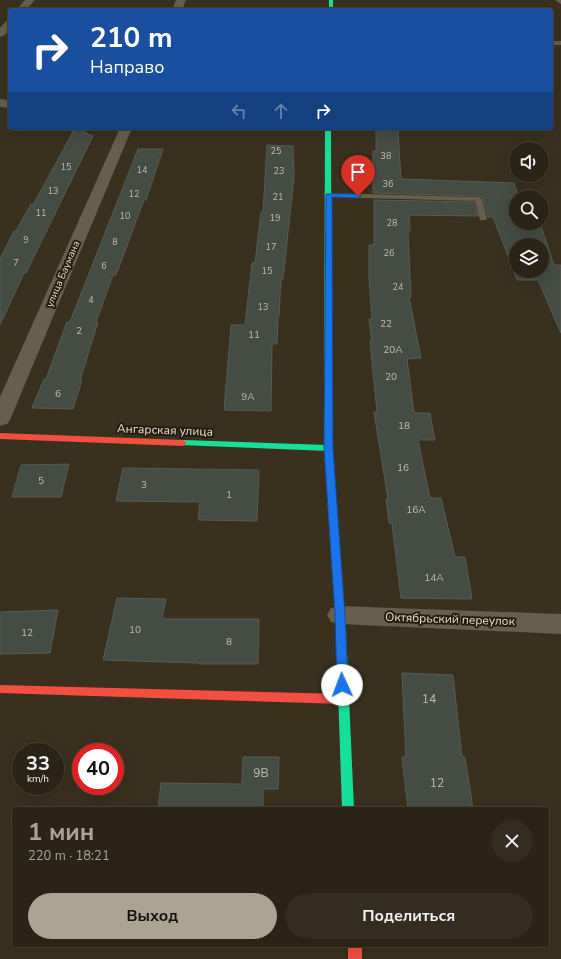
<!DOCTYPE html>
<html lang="ru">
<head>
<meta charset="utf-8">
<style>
  :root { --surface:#2b2416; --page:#332c1f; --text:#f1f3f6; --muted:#a6a4a1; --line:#474135; --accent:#ada392 }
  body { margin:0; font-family:"Nunito Sans",sans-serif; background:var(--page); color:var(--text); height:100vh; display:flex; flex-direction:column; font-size:15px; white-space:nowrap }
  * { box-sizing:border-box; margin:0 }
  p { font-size:13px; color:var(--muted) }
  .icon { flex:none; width:22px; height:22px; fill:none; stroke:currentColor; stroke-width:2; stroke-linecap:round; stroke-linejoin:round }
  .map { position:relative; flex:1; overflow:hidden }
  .panel { position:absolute; left:12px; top:807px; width:537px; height:140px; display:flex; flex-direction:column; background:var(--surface); border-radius:4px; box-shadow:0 4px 16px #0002,0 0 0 1px var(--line) }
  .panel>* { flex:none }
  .top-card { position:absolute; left:8px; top:8px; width:545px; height:122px; border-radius:4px; box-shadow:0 4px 16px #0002,0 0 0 1px var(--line); background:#1a4fa0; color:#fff; overflow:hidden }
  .buttons { position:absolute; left:509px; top:142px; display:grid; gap:8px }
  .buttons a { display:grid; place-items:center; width:40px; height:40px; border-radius:50%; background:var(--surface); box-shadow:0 4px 16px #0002,0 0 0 1px var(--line); font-size:20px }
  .speed { position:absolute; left:12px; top:743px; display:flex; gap:8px; font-size:20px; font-weight:700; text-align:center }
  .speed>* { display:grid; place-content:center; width:52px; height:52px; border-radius:50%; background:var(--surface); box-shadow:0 4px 16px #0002,0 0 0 1px var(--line); line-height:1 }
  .speed small { font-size:10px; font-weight:400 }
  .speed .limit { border:6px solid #d22; background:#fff; color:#111 }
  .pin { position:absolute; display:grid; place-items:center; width:34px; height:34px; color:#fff; margin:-41px -17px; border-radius:50% 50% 50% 0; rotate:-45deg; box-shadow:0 0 4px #0007 }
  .pin .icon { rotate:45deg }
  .me { position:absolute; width:44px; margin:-22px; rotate:358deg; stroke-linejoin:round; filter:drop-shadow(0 0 3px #0008) }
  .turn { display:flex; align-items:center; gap:14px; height:84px; padding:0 16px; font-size:18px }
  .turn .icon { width:52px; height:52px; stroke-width:2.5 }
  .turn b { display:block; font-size:28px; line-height:34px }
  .lanes { display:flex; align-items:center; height:38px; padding:0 16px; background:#0003; justify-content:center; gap:20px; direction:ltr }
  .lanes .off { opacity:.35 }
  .round { display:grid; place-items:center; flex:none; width:42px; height:42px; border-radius:21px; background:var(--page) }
  .head { display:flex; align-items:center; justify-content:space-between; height:68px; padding:0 16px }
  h1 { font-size:24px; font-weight:700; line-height:30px; color:var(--accent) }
  .button { display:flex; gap:8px; margin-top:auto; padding:8px 16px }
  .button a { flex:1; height:46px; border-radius:24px; background:var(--accent); color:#111; font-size:16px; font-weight:700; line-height:46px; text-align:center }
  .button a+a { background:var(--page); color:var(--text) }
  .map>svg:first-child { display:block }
  .building { fill:#454c43; stroke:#575b53; fill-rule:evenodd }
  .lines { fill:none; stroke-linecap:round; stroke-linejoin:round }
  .lane { fill:#675e4d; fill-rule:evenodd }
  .street { fill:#675e4d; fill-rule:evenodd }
  .fast { fill:#16e098; fill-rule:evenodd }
  .slow { fill:#ffcf43; fill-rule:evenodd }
  .jam { fill:#f24e42; fill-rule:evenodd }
  .route { fill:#1a73e8; stroke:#114b97 }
  .labels { text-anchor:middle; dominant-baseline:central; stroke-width:4; stroke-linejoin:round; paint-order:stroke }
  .far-number-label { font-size:9px; fill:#c2bcad }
  .far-street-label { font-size:10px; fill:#ece1d0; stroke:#241c0f }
  .number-label { font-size:10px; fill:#c2bcad }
  .street-label { font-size:12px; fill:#ece1d0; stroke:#241c0f }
  .near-number-label { font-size:12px; fill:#c2bcad }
</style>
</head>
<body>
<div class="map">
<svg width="561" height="959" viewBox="0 0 561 959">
  <rect width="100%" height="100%" fill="#39301e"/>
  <path class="building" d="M75,128L93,136L26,273H24L0,325V259L14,231H16L31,204L33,205Z
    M376,130L398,131L401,179L514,183L519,197H516V223H540L554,265H561V333L538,280H517L493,217H488L483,198L478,196L373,193V151H376ZM516,245H542V271H516Z
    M267,145L293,146L294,177L283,279H281L279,316H278L277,344H272L271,411L224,410L231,325H245L252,263H255L261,212H263Z
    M138,149H163L146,200H144L116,275H113L96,322H98L80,380H82L73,409L32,408L44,379H46L67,322H70Z
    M374,200L474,202L478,216L409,215L410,231H408L411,297H409L421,358L407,359L414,413H430L435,440H418L430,498H441L455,557H465L472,599L401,598L392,523H389L386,499H388L374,412H377L370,341H372L369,319H372L369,277V245H374Z
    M69,464L61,497H12L21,465Z
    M123,468L259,470L257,521L198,520L200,502L116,501Z
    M117,598L166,599L162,619H259L258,664H199V663L103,660Z
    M58,610L50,653L0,654V612Z
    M402,673L453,675L462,757H465L473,809H408L402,757H406Z
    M243,757H279L278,789H263V809H158L161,783L242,784Z"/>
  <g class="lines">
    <path class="lane" d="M551,41H561V45H551Z
      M325,193L478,197L482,199L487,218L486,220H480L475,201L328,197L324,195Z"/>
    <path class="street" d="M25,0H35L26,10H16Z
      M176,0H186L182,10H172Z
      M555,0H561V4Z
      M10,19C10,27 9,35 0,37V28L7,20Z
      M0,99L10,100V108L0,107Z
      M120,128H132L10,420L7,424L0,426V397Z
      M340,606L561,614V634L340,624L331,622L327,615L331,608Z"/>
    <path class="fast" d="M329,0H333V10H329Z
      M325,128H331L332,419L328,422L324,419Z
      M183,440L328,445L332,448L328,451L180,445L179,443L180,441Z
      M341,626L345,627L346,630L354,809H342L336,630L337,627Z"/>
    <path class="slow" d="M328,416L332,419V448L346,630L345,633L341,634L337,633L336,630L324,448V419Z"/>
    <path class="jam" d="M0,433L183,440L187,443L183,446L0,439Z
      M0,685L343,694L347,696L349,699L347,702L343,704L0,693Z
      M348,945H362V959H348Z"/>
  </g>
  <path class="route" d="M326,194H358L361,196L358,198L332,197L333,448L345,615L348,685L346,688L342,689L338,688L337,685L335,615L324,448Z"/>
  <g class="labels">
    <g class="far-number-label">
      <text x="276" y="151">25</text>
      <text x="386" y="156">38</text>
      <text x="66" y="167">15</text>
      <text x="142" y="170">14</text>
      <text x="279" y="171">23</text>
      <text x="388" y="184">36</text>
      <text x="53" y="191">13</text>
      <text x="134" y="194">12</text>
      <text x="278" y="197">21</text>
      <text x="41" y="213">11</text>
      <text x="125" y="216">10</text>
      <text x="275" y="218">19</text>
      <text x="392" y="223">28</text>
      <text x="26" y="240">9</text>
      <text x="115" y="242">8</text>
      <text x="271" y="247">17</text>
      <text x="389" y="253">26</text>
      <text x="16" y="263">7</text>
      <text x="104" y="266">6</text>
      <text x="267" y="271">15</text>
      <text x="398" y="287">24</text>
      <text x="91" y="300">4</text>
      <text x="263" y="307">13</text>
    </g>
    <g class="far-street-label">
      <text transform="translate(63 274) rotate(-67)">улица Баумана</text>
    </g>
    <g class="number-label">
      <text x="386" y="324">22</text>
      <text x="79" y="331">2</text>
      <text x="254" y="335">11</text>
      <text x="393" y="350">20А</text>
      <text x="391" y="377">20</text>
      <text x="58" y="394">6</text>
      <text x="248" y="397">9А</text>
      <text x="404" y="426">18</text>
      <text x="403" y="468">16</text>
      <text x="41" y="481">5</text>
      <text x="144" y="485">3</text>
      <text x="229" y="495">1</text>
      <text x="416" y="510">16А</text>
      <text x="434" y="578">14А</text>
      <text x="135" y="630">10</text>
      <text x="27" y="633">12</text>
      <text x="229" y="642">8</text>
    </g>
    <g class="street-label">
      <text transform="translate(165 430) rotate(2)">Ангарская улица</text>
      <text transform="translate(450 619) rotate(2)">Октябрьский переулок</text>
    </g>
    <g class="near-number-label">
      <text x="429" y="699">14</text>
      <text x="261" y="773">9В</text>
      <text x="437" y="783">12</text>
    </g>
  </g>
</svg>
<div class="buttons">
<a><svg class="icon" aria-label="sound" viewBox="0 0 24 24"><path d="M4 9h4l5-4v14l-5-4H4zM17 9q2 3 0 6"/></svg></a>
<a><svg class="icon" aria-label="search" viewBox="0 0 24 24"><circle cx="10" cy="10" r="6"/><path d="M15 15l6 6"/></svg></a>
<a><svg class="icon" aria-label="layers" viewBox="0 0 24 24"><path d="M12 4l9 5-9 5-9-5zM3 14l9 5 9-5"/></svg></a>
</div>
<div class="speed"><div>33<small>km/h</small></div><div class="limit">40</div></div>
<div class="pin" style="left:358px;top:196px;background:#d93025"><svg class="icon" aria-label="arrive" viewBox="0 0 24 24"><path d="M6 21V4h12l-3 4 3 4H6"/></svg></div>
<svg class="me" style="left:342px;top:685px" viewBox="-20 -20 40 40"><circle r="19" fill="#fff"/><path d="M0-13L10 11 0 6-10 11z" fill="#1a73e8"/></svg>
<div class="top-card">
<div class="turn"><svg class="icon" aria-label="right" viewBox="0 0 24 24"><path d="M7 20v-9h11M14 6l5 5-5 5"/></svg><div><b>210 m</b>Направо</div></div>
<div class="lanes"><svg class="icon off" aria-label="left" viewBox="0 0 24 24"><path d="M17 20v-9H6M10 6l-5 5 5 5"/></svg><svg class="icon off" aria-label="ahead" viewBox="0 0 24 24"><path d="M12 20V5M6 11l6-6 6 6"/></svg><svg class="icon" aria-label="right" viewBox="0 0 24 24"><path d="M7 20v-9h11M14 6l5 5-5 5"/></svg></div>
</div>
<section class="panel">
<div class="head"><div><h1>1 мин</h1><p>220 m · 18:21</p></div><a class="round"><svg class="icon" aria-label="close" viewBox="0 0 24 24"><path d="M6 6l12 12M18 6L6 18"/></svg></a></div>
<div class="button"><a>Выход</a><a>Поделиться</a></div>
</section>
</div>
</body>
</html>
